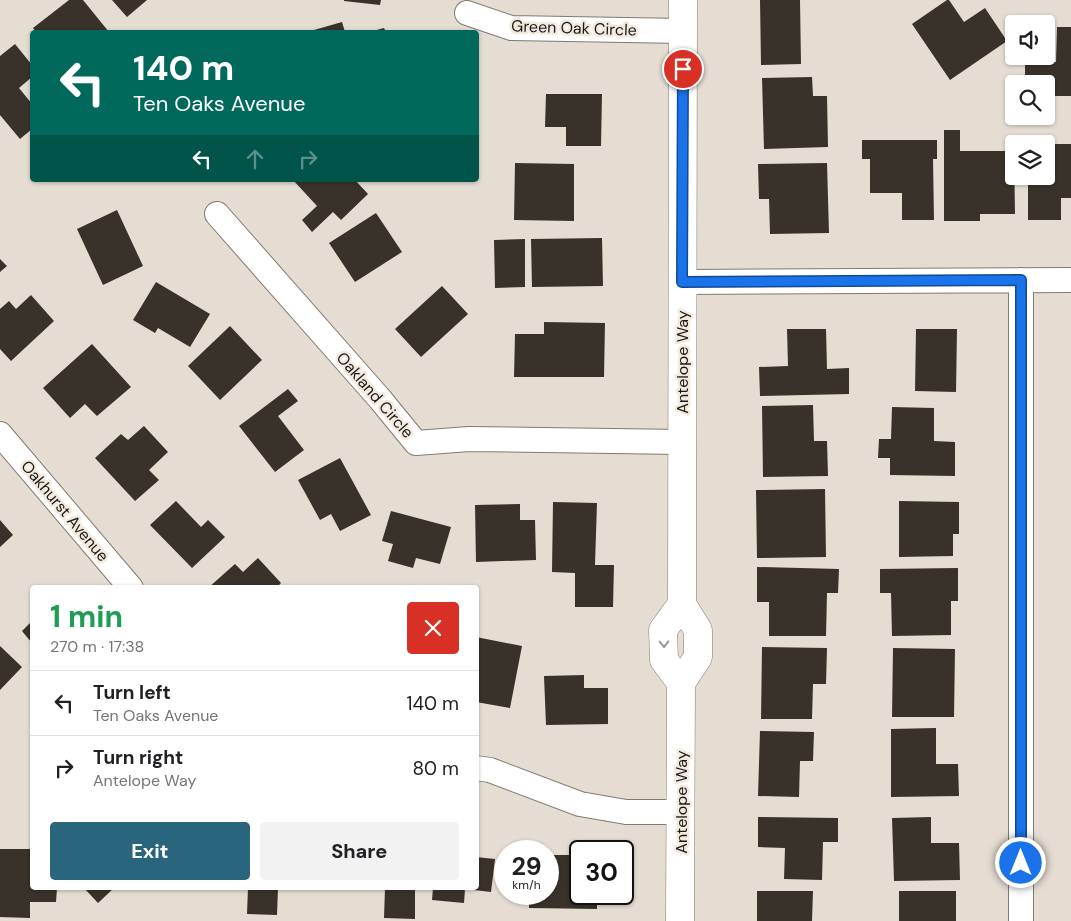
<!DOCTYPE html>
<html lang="en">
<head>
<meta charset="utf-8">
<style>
  :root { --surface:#fff; --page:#f2f2f2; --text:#202124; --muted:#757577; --line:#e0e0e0; --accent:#29657d }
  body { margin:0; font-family:"DM Sans",sans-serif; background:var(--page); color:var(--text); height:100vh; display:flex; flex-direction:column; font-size:19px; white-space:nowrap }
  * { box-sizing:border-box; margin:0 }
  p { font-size:16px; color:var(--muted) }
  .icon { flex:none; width:28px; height:28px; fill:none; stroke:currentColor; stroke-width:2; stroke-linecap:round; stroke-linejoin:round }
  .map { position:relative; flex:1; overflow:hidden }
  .drawer { position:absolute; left:30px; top:585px; width:449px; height:305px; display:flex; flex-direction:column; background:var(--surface); border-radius:5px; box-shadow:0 1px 4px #0004 }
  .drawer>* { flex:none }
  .banner { position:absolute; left:30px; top:30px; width:449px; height:152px; border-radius:5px; box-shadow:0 1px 4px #0004; background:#00695c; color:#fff; overflow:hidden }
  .tools { position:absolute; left:1005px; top:15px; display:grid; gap:10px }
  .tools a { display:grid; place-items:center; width:50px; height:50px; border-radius:5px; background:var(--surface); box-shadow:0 1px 4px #0004; font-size:25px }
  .speed { position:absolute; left:494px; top:840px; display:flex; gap:10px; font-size:25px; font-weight:700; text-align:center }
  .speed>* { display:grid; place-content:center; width:65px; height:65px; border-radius:50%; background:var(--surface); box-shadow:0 1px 4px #0004; line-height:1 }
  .speed small { font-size:12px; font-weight:400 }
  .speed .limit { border:2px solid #111; border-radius:8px; background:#fff; color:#111 }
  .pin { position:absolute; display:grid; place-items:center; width:42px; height:42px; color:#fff; margin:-21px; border:2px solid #fff; border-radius:50%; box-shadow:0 1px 5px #0007 }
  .me { position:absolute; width:55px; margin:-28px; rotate:0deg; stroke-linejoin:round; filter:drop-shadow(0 0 4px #0008) }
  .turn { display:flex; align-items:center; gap:18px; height:105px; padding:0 20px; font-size:22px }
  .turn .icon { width:65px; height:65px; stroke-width:2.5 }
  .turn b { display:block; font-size:35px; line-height:42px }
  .lanes { display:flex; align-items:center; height:48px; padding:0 20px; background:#0003; justify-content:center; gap:25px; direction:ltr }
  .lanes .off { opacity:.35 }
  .round { display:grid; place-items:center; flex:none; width:52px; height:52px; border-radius:5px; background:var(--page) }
  .head { display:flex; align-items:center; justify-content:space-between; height:85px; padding:0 20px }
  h1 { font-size:30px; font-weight:700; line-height:38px; color:#1e9e55 }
  .button { display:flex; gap:10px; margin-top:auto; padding:10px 20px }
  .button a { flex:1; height:58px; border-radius:5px; background:var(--accent); color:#fff; font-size:20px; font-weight:700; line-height:58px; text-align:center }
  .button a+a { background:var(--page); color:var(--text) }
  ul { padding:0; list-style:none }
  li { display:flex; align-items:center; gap:15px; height:65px; padding:0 20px; border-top:1px solid var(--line) }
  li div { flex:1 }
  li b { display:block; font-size:19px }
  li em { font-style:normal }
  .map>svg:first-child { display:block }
  .building { fill:#38322a }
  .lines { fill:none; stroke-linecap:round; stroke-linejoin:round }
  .minor-casing { stroke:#817a70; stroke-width:26 }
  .tertiary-casing { stroke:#817a70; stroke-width:29 }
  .minor { stroke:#fff; stroke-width:24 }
  .tertiary { stroke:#fff; stroke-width:28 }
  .oneway { stroke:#989795 }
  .route-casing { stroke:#114b97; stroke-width:12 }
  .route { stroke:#1a73e8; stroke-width:9 }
  .labels { text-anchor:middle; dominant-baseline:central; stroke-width:5; stroke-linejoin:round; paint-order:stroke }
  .street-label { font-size:16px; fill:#1b1814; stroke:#f2eadf }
</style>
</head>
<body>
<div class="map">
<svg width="1071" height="921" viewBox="0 0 1071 921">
  <rect width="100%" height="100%" fill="#e5ddd2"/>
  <path class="building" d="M69,0H83L109,32H36L33,28Z
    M112,0H147L127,17Z
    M344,0H381L380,5L344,1Z
    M760,0H800L801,64L761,65Z
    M947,0H949L964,22L985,8L1007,41L950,80L912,24Z
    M342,22L345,32H315L314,30Z
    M1057,27H1071V96H1046V84H1025V61L1056,62Z
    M384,28L386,32H369Z
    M15,44L32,65V77L19,88L32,104V129L20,139L0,115V56Z
    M812,77L813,96H827L828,147L764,149L762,78Z
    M546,94H602L601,146H566V127H545Z
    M944,130H960V151H1014L1015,214H980V221H944Z
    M862,140H937V159H933L934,220H902V193H870V159H862Z
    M1046,144H1071V198H1061V220H1028V176H1046Z
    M515,163L574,164V221L514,220Z
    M827,163L829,233L770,234L769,199H759L758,164Z
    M293,180H355L368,194L341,220L333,212L312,232L302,220L317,206Z
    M117,210L143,266L103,285L77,229Z
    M376,213L402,252L355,282L329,243Z
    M602,238L603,286L532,287L531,239Z
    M525,239V287L495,288L494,240Z
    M0,259L7,266L0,272Z
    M156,282L210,314L190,347L158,328L155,333L133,320Z
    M442,286L468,314L421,357L395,329Z
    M31,295L54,321L11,361L0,349V309L9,301L16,309Z
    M544,322L605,323L604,377H514L515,334H544Z
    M230,326L262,360L220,400L188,366Z
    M787,329H826L827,369L849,368V394L760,396L759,367L788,366Z
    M916,329H957L956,392L915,391Z
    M92,344L131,387L97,416L85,404L70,418L43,388Z
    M288,389L298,401L278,416L304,450L275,472L239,426Z
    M813,405L814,441H827L828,476L763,477L762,406Z
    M892,407L934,408V441L955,442V476L890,475V458H878L879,439H891Z
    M144,426L168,452L149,470L159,480L135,501L95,458L121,434L128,440Z
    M340,458L371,515L340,531L331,514L320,520L298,480Z
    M825,489L826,557L757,558L756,490Z
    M176,501L201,527L208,520L225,537L192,568L150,525Z
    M899,501L959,502V534H953V556L899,557Z
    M553,502L597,503L595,565H614L613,607H575V573L552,572Z
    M520,504V520H535L536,560L476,562L475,505Z
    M391,511L451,527L440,564L416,558L413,568L388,561L393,544L382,541Z
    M0,520L13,535L0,547Z
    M258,558L281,583L276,588H208L235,564L243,572Z
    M757,567L839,569L838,593H827L826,636H769V602H757Z
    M958,568V601H951V635L892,636L891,593H880V569Z
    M32,621V643L22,631Z
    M476,637L522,646L510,708L476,702Z
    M0,646L22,667L0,690Z
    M762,647L827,648L826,684H813L812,719H761Z
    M893,648L955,649L954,717H892Z
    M584,675V688H608V724L546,725L544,676Z
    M936,728V764H958L959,796L891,797V729Z
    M760,731L814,732L813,761H800L799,797L758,796Z
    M758,817L838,818V842H823L822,880L784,879L785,848L758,847Z
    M931,817V843H959L960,880L894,881L892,818Z
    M0,849H32V888H57L56,902H30V918L0,917Z
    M548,855H580V894H597V909L529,908V894H548Z
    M476,857L495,859L491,892L465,889L464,903L432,900L433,888H476Z
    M84,888H114L98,903Z
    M248,888H278L277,915L247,914Z
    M385,888H415V919L384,918Z
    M757,891H813L812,921H757Z
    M899,891H956V921H899Z"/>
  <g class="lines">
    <defs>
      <path id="minor" d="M467,13L511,28L683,31
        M217,214L380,399L416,443L469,439L682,442
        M682,282L1071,280
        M0,434L131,588
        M476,768L490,770L580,804L626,812H681
        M1021,921V280"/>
      <path id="tertiary" d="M681,683L664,660L663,630L682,604
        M680,921L681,683L698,657V630L682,604L683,0"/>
    </defs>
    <use href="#minor" class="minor-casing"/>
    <use href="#tertiary" class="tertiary-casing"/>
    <use href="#minor" class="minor"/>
    <use href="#tertiary" class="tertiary"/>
  </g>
  <defs><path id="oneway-chevron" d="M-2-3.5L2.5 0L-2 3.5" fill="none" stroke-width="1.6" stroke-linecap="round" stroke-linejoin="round" transform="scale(1.25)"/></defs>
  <use class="oneway" href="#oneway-chevron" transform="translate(664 644) rotate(89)"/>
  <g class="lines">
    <defs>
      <path id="route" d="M683,69L682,282L1021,280V863"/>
    </defs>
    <use href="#route" class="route-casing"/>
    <use href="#route" class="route"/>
  </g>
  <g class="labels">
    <g class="street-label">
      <text transform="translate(574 28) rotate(2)">Green Oak Circle</text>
      <text transform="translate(682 362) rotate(-90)">Antelope Way</text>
      <text transform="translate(375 395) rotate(49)">Oakland Circle</text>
      <text transform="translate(65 511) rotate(50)">Oakhurst Avenue</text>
      <text transform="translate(681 802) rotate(-90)">Antelope Way</text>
    </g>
  </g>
</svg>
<div class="tools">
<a><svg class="icon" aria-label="sound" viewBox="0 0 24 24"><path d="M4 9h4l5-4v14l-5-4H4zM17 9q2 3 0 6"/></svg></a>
<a><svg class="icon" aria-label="search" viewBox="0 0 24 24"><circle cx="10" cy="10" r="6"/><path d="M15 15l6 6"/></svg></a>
<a><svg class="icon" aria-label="layers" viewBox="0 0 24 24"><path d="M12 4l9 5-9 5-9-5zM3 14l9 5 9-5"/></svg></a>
</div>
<div class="speed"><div>29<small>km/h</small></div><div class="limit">30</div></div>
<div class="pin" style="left:683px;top:69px;background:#d93025"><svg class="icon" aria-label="arrive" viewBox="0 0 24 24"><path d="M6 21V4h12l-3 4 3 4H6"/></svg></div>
<svg class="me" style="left:1021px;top:863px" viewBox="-20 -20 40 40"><circle r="17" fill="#1a73e8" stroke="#fff" stroke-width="3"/><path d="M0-11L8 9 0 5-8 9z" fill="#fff"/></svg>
<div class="banner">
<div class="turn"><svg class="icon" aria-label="left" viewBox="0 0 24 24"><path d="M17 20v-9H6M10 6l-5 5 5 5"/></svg><div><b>140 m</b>Ten Oaks Avenue</div></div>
<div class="lanes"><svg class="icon" aria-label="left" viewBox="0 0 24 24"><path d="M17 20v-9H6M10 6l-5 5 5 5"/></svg><svg class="icon off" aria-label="ahead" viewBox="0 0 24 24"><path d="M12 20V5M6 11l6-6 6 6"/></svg><svg class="icon off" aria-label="right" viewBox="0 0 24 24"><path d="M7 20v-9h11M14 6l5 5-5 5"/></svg></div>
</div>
<section class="drawer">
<div class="head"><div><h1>1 min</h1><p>270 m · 17:38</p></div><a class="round" style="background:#d93025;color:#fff"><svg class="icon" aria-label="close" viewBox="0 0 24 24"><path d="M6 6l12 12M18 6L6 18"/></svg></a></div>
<ul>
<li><svg class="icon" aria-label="left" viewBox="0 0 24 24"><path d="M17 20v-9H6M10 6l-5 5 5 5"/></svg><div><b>Turn left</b><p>Ten Oaks Avenue</p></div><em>140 m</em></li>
<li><svg class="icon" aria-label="right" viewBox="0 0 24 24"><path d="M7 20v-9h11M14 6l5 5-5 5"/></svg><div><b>Turn right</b><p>Antelope Way</p></div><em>80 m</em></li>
</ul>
<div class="button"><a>Exit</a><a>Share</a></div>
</section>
</div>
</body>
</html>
